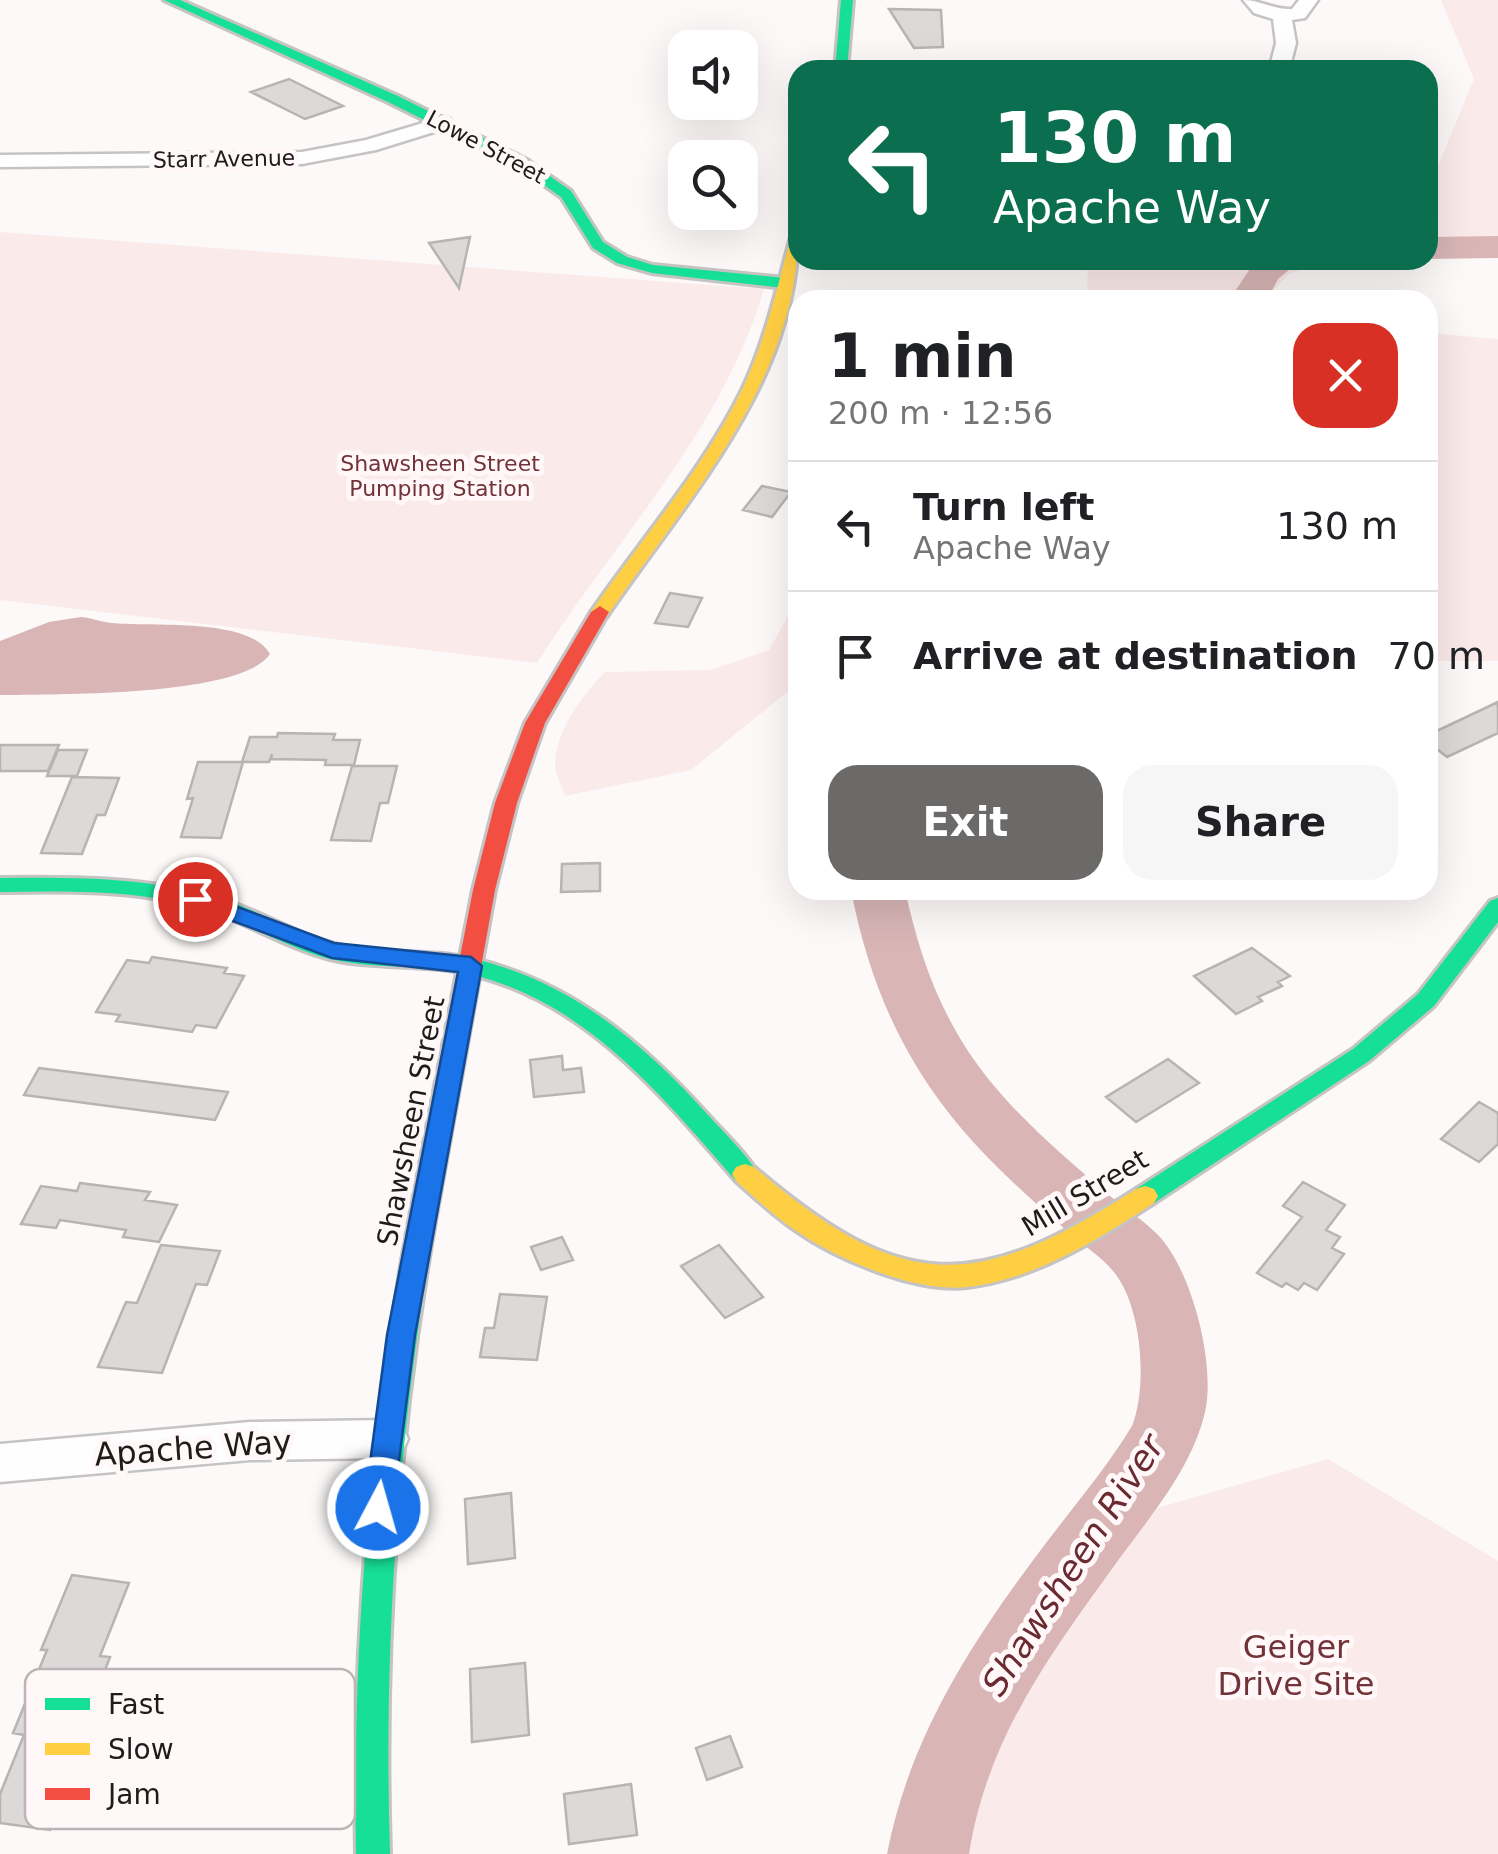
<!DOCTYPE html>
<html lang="en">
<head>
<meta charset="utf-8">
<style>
  :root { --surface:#fff; --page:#f6f6f6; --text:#202124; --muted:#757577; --line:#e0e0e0; --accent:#6c6969 }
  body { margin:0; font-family:"DejaVu Sans",sans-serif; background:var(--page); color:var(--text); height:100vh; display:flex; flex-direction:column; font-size:38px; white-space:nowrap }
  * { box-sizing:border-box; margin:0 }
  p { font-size:32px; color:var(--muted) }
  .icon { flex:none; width:55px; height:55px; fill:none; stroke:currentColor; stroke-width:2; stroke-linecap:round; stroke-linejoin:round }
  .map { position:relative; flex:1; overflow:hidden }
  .drawer { position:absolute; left:788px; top:290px; width:650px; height:610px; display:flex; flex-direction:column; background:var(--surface); border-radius:30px; box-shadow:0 10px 40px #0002 }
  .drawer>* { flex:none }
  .banner { position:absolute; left:788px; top:60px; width:650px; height:210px; border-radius:30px; box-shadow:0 10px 40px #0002; background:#0b6e4f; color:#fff; overflow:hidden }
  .tools { position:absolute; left:668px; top:30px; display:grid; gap:20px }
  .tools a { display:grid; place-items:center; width:90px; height:90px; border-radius:20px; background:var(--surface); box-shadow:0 10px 40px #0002; font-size:50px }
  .pin { position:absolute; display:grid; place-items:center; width:85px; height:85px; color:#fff; margin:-42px; border:5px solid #fff; border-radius:50%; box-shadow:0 2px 10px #0007 }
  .me { position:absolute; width:110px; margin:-55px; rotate:6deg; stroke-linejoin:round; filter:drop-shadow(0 0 8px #0008) }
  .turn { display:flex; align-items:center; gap:35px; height:210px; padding:0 40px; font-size:45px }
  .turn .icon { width:130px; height:130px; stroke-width:2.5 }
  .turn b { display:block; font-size:70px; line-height:85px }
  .round { display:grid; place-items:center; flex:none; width:105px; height:105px; border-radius:30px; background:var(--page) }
  .overview { display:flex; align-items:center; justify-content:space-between; height:170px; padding:0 40px }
  h1 { font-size:60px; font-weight:600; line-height:75px }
  .primary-button { display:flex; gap:20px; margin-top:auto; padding:20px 40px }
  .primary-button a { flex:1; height:115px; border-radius:30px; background:var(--accent); color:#fff; font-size:40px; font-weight:600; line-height:115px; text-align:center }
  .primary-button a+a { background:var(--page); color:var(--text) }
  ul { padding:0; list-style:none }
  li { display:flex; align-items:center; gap:30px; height:130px; padding:0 40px; border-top:2px solid var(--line) }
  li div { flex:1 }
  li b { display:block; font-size:38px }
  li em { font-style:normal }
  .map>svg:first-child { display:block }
  .green { fill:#fbeaea }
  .water { fill:#d9b5b6 }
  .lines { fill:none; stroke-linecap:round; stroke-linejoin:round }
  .river { fill:#d9b5b6; fill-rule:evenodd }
  .building { fill:#ddd9d9; stroke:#b7b4b4; stroke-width:2.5 }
  .street-casing { stroke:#c5c3c3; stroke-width:5 }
  .fast-casing { stroke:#c5c3c3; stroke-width:6 }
  .slow-casing { stroke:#c5c3c3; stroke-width:6 }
  .jam-casing { stroke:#c5c3c3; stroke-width:6 }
  .street { fill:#fffefe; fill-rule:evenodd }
  .fast { fill:#16e098; fill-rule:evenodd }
  .slow { fill:#ffcf43; fill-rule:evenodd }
  .jam { fill:#f24e42; fill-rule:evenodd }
  .route { fill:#1a73e8; stroke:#114b97; stroke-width:2.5 }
  .labels { text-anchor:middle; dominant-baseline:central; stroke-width:10; stroke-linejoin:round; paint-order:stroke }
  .far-street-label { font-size:22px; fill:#1e1b1b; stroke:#fff7f8 }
  .far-park-label { font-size:22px; fill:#713238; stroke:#fff7f8 }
  .street-label { font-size:28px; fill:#1e1b1b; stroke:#fff7f8 }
  .near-street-label { font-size:32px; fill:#1e1b1b; stroke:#fff7f8 }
  .near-park-label { font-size:32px; fill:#713238; stroke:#fff7f8 }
  .near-water-label { font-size:35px; font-style:italic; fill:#692b31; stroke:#fff7f8 }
  .key { fill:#fff7f8; stroke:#bcb5b6; stroke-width:2.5 }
  .key-label { font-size:28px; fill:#1e1b1b }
</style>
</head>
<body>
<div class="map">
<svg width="1498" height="1854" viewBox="0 0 1498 1854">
  <rect width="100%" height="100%" fill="#fdf9f9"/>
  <path class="green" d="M1441,0H1498V244L1428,249V172L1438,166L1474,79Z
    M0,232L764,289C723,430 615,540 537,663L0,600Z
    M1088,260H1331L1289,274L1264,300H1087Z
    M1428,333L1498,339V661H1428Z
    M797,601V684L691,770L565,796C562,787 555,774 555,765C556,729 582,696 605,672L711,670L769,650Z
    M1328,1459L1498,1561V1854H937L956,1776L988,1696L1105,1523Z"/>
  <path class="water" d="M81,617C92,618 101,622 112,623C149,627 250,617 270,654C242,697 52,694 0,695V641L49,622Z"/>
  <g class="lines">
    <path class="river" d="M1498,236V258L1428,259V237Z
      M1256,260H1301L1278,279L1267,300H1229Z
      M851,890H905C921,962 943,1023 990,1081C1025,1124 1068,1160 1110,1196C1126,1209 1143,1220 1157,1234C1192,1269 1216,1365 1205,1412C1193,1465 1154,1512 1122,1555C1053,1651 988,1734 969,1854H887C910,1735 974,1638 1046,1543C1075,1505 1107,1467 1132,1426C1148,1386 1142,1305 1113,1271C1101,1256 1081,1244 1067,1231C1025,1194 982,1156 948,1112C896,1045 867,973 851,890Z"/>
  </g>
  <path class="building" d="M889,9L941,10L943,47L914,48Z
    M289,79L343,106L305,119L251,92Z
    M470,237L459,288L429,243Z
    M762,486L791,492L772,517L743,510Z
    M670,593L702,598L688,627L655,623Z
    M1498,702V733L1447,757L1428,742V735Z
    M278,733L335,734L333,740H360L354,765H325L326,760L271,759L272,754L269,762H242L250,737H277Z
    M0,745H59L48,771H0Z
    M58,750H87L77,776H47Z
    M198,762H243L221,838L181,837L193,798L187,799Z
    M352,766H397L388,803H380L371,841L331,840Z
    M72,777L119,778L105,815H97L82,854L41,853Z
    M600,863V891L561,892L562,864Z
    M1252,948L1290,976L1278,982L1282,986L1258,997L1262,1001L1236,1014L1194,976Z
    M152,957L227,968L224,973L244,976L216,1028L196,1025L192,1032L116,1021L120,1015L96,1012L127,960L149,963Z
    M562,1056L563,1070L581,1068L584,1092L534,1097L530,1060Z
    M1168,1059L1199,1083L1136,1122L1106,1097Z
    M39,1068L228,1092L215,1120L24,1095Z
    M1479,1102L1498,1113V1144L1479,1162L1441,1139Z
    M1303,1182L1345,1205L1326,1230L1340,1237L1332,1248L1344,1254L1317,1290L1304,1283L1298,1290L1286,1283L1282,1287L1257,1273L1302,1217L1283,1206Z
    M80,1183L150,1192L145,1200L177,1205L159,1242L123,1237L126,1230L60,1220L56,1228L21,1224L41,1186L77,1191Z
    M562,1237L573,1260L541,1270L531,1247Z
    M161,1245L220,1251L207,1285L196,1284L162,1373L98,1367L126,1302L137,1303Z
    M719,1245L763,1297L725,1318L681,1266Z
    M500,1294L547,1297L537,1360L480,1357L485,1328H494Z
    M511,1493L515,1558L468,1564L465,1499Z
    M72,1575L129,1583L100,1656L110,1657L79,1738H86L50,1830L0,1823V1794L24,1735L13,1733L47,1650H41Z
    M525,1663L529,1735L472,1742L470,1669Z
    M730,1736L742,1767L707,1780L696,1748Z
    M631,1784L637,1835L569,1844L564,1794Z"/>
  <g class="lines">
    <defs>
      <path id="street" d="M1243,0C1261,0 1273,10 1292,9L1299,0H1318L1305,18L1292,20L1296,43L1289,70H1269L1276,43L1273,19L1254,13Z
        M443,117L450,119L453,123L450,127L376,150L302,164L0,167V155L302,152L366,140Z
        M386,1420L402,1426L408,1439L402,1452L386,1458L250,1460L0,1482V1444L250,1422Z"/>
      <path id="fast" d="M164,0H180L398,96L527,160L571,191L603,242L627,257L653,265L785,278L793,283L785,288L652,273L617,263L593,248L561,197L517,166L388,102Z
        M841,0H853L847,70H835Z
        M0,878C76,877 152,877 225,900C261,912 294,933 331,943C377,956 427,948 474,959C572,982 643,1043 709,1116C725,1134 746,1153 758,1174L754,1181L745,1184L736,1181C662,1096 587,1003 473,975C426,963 377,970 330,959C288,948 251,925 210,911C143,889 70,891 0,892Z
        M1498,898V922L1434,1006L1369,1061L1154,1203L1145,1206L1136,1203L1132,1196L1136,1189L1353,1049L1418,994L1490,901Z
        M424,1200L433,1203L437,1210C399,1424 383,1637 390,1854H356C352,1636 371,1424 411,1210L415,1203Z"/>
      <path id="slow" d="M798,233C798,380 687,499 607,616H593L591,612C641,539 702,471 742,390C765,342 777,288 791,237Z
        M745,1164L754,1167C902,1294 975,1293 1136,1189L1145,1186L1154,1189L1158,1196L1154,1203C1097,1240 1036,1279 967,1287C916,1293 836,1259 795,1230C774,1216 755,1198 736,1181L732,1174L736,1167Z"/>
      <path id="jam" d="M600,606L609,612L545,723L517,803L495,890L437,1210L433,1217L424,1220L415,1217L411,1210L473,890L495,803L525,723L591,612Z"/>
    </defs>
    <use href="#street" class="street-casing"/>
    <use href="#fast" class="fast-casing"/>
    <use href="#slow" class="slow-casing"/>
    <use href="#jam" class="jam-casing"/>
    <use href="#street" class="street"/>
    <use href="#fast" class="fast"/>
    <use href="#slow" class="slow"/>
    <use href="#jam" class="jam"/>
  </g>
  <path class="route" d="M195,891L334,943L471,957L482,966L415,1335L393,1508L389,1517L378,1521L368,1517L364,1508L387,1335L458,972L332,958L187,904L184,899Z"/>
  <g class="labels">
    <g class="far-street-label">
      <text transform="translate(486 147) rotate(28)">Lowe Street</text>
      <text transform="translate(224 159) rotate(-1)">Starr Avenue</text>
    </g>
    <g class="far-park-label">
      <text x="440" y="463">Shawsheen Street<tspan x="440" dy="25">Pumping Station</tspan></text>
    </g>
    <g class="street-label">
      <text transform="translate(411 1121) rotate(-79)">Shawsheen Street</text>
      <text transform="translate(1085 1193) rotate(-31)">Mill Street</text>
    </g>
    <g class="near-street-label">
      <text transform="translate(193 1448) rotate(-4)">Apache Way</text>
    </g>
    <g class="near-park-label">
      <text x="1296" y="1647">Geiger<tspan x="1296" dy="37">Drive Site</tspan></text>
    </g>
    <g class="near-water-label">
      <text transform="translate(1073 1565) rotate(-57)">Shawsheen River</text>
    </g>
  </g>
  <rect x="25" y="1669" width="330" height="160" rx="15" class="key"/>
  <rect x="45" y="1698" width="45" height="12" fill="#16e098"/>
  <rect x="45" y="1743" width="45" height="12" fill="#ffcf43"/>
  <rect x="45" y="1788" width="45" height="12" fill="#f24e42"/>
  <g class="key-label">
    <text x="108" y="1714">Fast</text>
    <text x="108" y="1759">Slow</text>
    <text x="108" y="1804">Jam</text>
  </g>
</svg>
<div class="tools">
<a><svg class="icon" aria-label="sound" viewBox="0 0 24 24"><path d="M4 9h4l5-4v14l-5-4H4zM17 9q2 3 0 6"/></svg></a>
<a><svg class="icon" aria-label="search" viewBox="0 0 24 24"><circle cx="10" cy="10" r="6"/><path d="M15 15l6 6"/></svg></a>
</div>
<div class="pin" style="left:195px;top:899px;background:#d93025"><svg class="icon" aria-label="arrive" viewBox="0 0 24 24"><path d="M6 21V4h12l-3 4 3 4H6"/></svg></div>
<svg class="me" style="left:378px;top:1508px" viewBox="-20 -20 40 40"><circle r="17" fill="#1a73e8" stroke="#fff" stroke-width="3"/><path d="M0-11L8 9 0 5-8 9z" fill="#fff"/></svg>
<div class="banner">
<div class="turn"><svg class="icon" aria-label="left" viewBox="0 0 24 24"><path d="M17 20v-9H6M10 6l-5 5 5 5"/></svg><div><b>130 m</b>Apache Way</div></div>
</div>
<section class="drawer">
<div class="overview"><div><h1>1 min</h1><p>200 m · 12:56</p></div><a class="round" style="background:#d93025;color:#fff"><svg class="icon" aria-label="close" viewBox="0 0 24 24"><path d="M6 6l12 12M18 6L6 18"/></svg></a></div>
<ul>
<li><svg class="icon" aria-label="left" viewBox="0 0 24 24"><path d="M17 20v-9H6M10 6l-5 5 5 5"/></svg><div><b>Turn left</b><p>Apache Way</p></div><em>130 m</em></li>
<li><svg class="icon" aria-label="arrive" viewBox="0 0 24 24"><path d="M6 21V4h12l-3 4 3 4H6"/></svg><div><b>Arrive at destination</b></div><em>70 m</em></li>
</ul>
<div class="primary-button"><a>Exit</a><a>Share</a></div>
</section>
</div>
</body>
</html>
